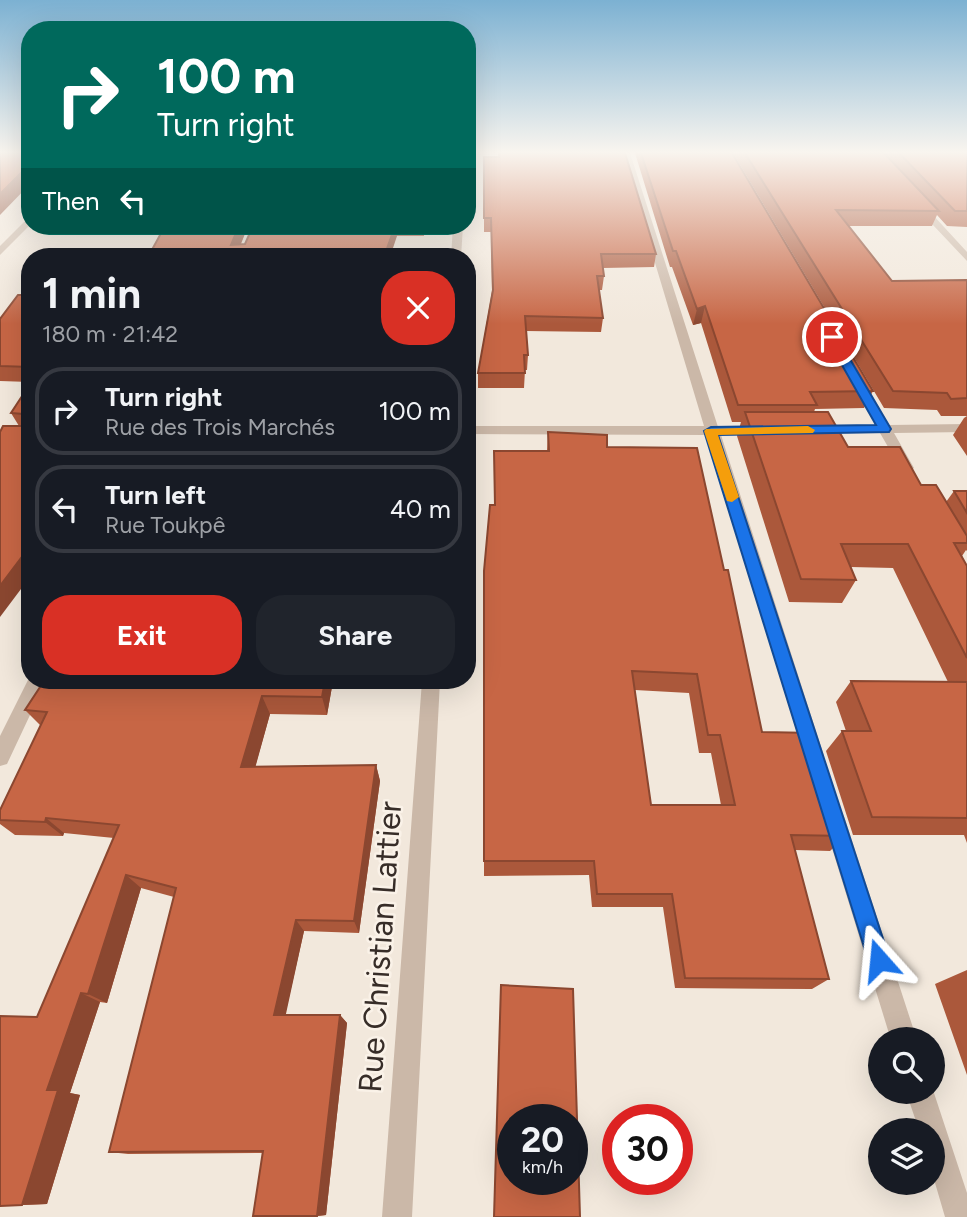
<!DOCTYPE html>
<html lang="en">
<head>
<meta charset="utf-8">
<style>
  :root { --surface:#171b24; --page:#20242c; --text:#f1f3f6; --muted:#9ea1a6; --line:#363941; --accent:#d93025 }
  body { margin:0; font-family:Figtree,sans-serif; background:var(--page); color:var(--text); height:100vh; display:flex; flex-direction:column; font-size:26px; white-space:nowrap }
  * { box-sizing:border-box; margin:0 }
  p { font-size:23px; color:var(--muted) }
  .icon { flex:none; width:38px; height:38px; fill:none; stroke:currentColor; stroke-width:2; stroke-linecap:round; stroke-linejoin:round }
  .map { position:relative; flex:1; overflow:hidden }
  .side { position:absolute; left:21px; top:248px; width:455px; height:441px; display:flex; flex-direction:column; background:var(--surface); border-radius:28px; box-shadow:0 7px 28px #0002 }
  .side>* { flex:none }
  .banner { position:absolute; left:21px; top:21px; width:455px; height:214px; border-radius:28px; box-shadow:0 7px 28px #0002; background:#00695c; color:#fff; overflow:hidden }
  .tools { position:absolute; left:868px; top:1027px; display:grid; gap:14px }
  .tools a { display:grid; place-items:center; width:77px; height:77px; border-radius:50%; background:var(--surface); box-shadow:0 7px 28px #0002; font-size:35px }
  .speed { position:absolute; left:497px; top:1104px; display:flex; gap:14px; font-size:35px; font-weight:700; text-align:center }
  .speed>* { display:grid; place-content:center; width:91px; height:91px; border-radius:50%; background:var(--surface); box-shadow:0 7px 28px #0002; line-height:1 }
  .speed small { font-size:18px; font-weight:400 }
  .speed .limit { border:10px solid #d22; background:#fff; color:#111 }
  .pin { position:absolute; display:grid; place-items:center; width:60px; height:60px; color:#fff; margin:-30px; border:4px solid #fff; border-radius:50%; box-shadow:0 2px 7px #0007 }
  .me { position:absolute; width:77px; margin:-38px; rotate:342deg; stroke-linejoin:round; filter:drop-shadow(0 0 5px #0008) }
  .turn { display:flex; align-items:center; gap:24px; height:147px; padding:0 21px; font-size:32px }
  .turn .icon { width:91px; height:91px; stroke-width:2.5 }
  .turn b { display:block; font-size:49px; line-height:60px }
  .then { display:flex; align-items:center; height:66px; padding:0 21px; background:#0003; gap:14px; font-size:26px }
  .round { display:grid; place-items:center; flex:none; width:74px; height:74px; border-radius:28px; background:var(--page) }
  .headline { display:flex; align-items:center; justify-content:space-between; height:119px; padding:0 21px }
  h1 { font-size:42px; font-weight:700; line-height:52px }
  .primary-button { display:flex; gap:14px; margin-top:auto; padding:14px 21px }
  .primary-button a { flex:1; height:80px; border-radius:28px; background:var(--accent); color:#fff; font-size:28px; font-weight:700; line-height:80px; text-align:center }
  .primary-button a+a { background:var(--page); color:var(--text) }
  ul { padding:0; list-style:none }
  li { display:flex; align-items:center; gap:21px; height:88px; margin:0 14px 10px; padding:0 7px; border:4px solid var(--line); border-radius:28px }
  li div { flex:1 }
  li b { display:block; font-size:26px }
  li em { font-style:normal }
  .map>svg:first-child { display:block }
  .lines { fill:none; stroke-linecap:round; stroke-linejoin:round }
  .minor { fill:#cbb8a8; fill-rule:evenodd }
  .wall { fill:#ab583b; fill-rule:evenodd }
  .shaded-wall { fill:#8b4730 }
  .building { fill:#c76645; stroke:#8b4730; stroke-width:2; fill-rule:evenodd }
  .route { fill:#1a73e8; stroke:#114b97; stroke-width:2 }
  .slow { fill:#f59e0b }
  .labels { text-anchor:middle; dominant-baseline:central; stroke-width:5; stroke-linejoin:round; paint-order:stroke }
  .near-street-label { font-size:32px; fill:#372d28; stroke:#faf2e8 }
</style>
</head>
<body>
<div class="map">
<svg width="967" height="1217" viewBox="0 0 967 1217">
  <rect width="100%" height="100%" fill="#f2e8dc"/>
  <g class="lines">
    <path class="minor" d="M622,153H630L718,427H761L768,431L761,435H721L824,756L821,763L814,765L807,763L804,756L707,435L467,434V426H704Z
      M916,203H922L967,252V261L916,207Z
      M30,216V225L0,255V246Z
      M453,226H463L461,257H451Z
      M857,376L863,380L889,425L967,424V432L894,433L914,468L907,473L902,471L880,433H812L810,430L817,426L876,425L851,380Z
      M30,676V681H46L7,764L0,766V736Z
      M422,681H440L412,1217H382Z
      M834,809L842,812L845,819L917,1040H891L823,819L826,812Z
      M933,1090L967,1193V1217H945L933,1176V1130H919L906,1092Z"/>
  </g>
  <path class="wall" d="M635,153H732L873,391L864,408L815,409L814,412L848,447L921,485L946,502L954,491H967V551L966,550L962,556L967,566V843L964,835H853L826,751L842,731H846L836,702L851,681L948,682L893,568L851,567L856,580L842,603L789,602L737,436L741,422H732L701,323L693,325L672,267H670Z
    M733,153H967V227L947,226L937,215L932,226H848L892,281L967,280V416H941L937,410L884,408Z
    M484,157H499L656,254L654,267L603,268L604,276L602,290H599L603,318L601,332L526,331L528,355L527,370H525L524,388H478V373L492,291L491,232H484Z
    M68,226H248L241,244H245L253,226H424V236H397L148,257L160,235H72Z
    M30,295V382L0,381V319Z
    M30,384V577L19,426L11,413Z
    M967,416V456L953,435L964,418Z
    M548,432L607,447L724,570L762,732L846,836L830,851L795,850L829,979L812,989L675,988L663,907H592L589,875L484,876V571L494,505V451H547ZM635,690L689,693L699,753H711L721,805H651Z
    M333,681L327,715L270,714L255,767L376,765L380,781L359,933L304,931L285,1015H340L347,1023L326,1215L317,1216L263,1153L128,1154L109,1152L174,897L141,888L107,1003L100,1002L70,1093L80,1095L47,1204L22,1205L37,1017L114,838L64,833L63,836L15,835L0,824V810L41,726L25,710Z
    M967,970V1075L935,984Z"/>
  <path class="shaded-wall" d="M30,164V184L0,215V194Z
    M239,226H248L235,257L231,245Z
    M395,226H396L397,236L390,257H384Z
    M705,306L701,323L693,325L697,309Z
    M30,546V577L0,617V586Z
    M325,681H333L327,715L322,697Z
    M262,696L270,714L251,783L241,767Z
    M376,765L380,781L359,933L354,921Z
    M46,818L64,833L63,836L45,822Z
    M126,875L141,888L107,1003L88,994Z
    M296,920L304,931L284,1023L274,1015Z
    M81,993L100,1002L70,1093L80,1095L47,1204L22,1205L47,1090Z
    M340,1015L347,1023L326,1215L317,1216Z"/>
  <path class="building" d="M0,153H30V164L0,194Z
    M499,153H625L656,254H601L604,276H597L603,318L525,316L528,355H524L525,373H478L493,290L491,218H484V157H499Z
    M641,153H732L873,391L810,392L817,405H738L705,306L697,309L676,251H673Z
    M745,153H884L939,211L836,210L892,281L967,280V398L951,399L947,393L893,391Z
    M899,153H967V211H955Z
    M165,226H239L231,245L245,244L253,226H395L384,257H148Z
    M18,295H30V367L0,366V319Z
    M30,384V546L0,586V432L3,426H23V414L11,413Z
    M745,412H828L848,447H900L921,485H936L967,536V543H954L967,566V658L908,544H841L856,580L801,579Z
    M548,432L607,435V447L697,448L724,570H728L762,732L814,733L846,836L791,835L829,979L685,978L672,894H597L594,861H484V571L490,505H495L494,451H549ZM632,671L697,674L708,735H720L735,805H651Z
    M954,491H967V513Z
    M44,681H325L322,697L262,696L241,767L376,765L354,921L296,920L274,1015H340L317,1216H253L263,1151L109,1152L176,888L126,875L88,994L81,993L47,1090H58L22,1205L0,1206V1016L37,1017L119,825L46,818L45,822L0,820V810L47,712L25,710Z
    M851,681L967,682V818L872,817L842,731H871Z
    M501,985L573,989L580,1217H494ZM513,1120H572V1180H513Z"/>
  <linearGradient id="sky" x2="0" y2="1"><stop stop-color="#7cb1d2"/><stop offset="0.47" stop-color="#f9f5ef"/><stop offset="1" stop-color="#f9f5ef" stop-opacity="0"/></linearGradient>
  <rect width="967" height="324" fill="url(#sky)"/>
  <path class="route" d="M832,334L837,337L891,429L889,432L718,435L890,960L887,968L879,971L871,968L868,960L704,431L711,427L876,425L826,337Z"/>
  <path class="slow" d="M808,426L815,430L813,433L718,435L739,497L732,502L727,501L704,431L706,429Z"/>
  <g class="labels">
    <g class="near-street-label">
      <text transform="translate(380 947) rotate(-86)">Rue Christian Lattier</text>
    </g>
  </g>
</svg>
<div class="tools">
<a><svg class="icon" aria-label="search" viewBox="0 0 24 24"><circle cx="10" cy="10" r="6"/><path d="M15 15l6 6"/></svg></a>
<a><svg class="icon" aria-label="layers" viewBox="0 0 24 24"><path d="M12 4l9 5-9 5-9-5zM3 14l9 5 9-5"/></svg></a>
</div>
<div class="speed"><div>20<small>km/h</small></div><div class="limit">30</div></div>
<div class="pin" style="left:832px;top:337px;background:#d93025"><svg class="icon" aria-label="arrive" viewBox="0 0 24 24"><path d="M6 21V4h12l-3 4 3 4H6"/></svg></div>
<svg class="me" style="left:879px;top:960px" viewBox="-20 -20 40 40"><path d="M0-17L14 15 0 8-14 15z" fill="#1a73e8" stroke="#fff" stroke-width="4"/></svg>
<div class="banner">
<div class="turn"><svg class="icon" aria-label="right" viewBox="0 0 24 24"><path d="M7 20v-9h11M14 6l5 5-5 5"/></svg><div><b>100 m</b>Turn right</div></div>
<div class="then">Then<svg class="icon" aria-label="left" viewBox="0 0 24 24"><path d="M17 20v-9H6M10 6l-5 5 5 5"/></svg></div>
</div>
<section class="side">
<div class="headline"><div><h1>1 min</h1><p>180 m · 21:42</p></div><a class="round" style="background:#d93025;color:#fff"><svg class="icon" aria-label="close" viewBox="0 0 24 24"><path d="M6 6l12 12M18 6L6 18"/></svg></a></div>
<ul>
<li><svg class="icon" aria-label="right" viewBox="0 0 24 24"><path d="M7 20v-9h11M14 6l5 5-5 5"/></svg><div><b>Turn right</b><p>Rue des Trois Marchés</p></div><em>100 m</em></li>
<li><svg class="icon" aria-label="left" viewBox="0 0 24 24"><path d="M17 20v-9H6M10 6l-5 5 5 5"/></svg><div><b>Turn left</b><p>Rue Toukpê</p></div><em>40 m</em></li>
</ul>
<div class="primary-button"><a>Exit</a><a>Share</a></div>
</section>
</div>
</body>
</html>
